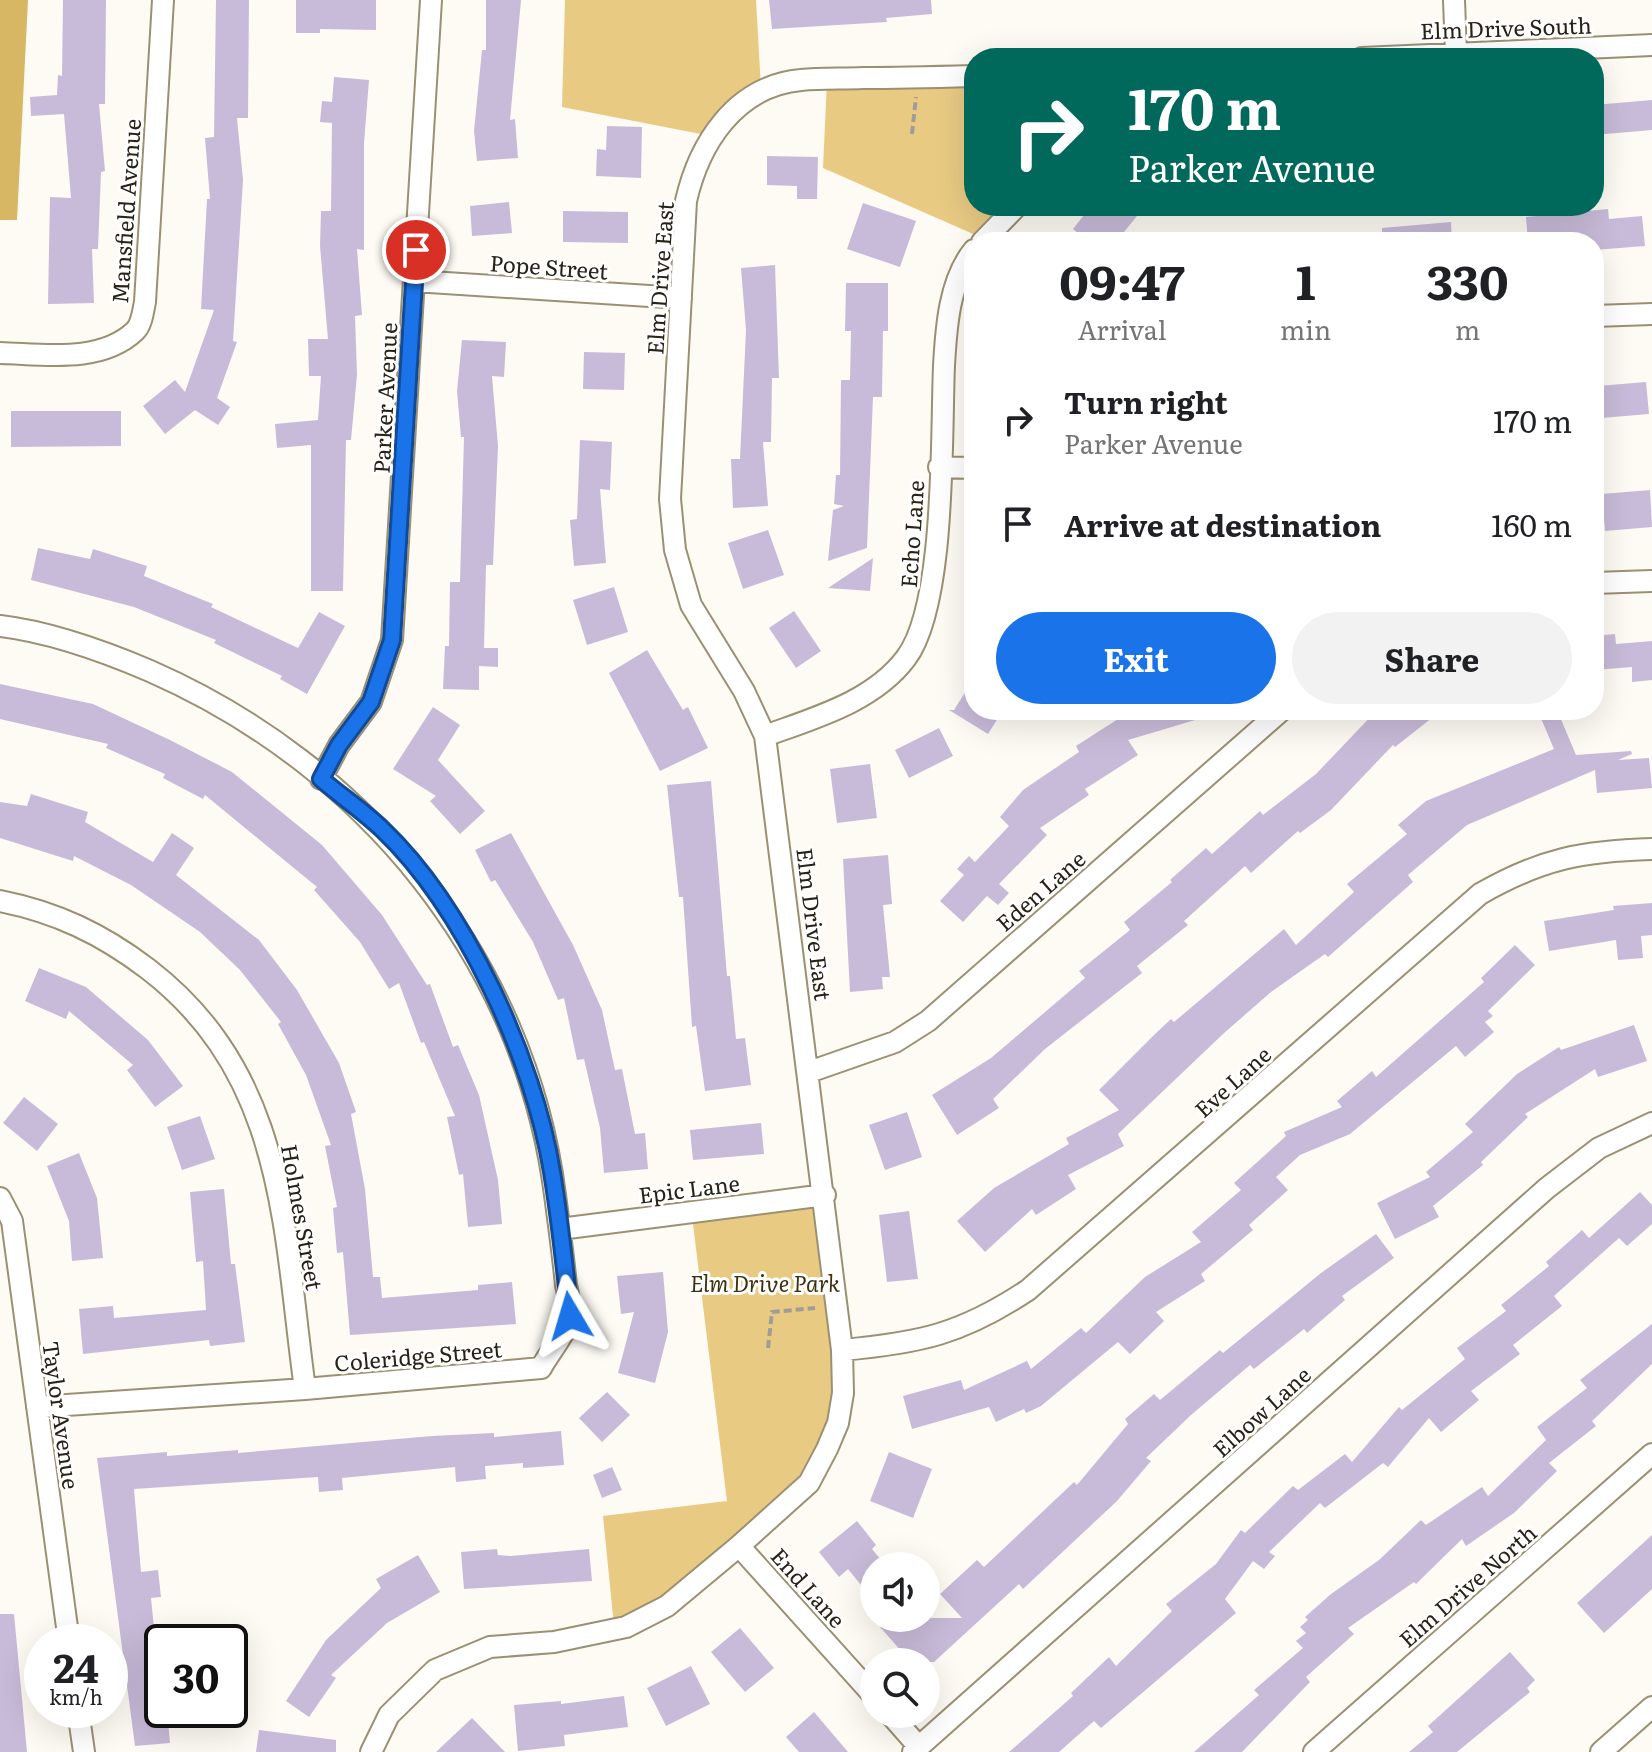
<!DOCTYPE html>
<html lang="en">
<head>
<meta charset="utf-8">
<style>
  :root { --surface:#fff; --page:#f2f2f2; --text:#202124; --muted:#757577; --accent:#1a73e8 }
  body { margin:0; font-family:Literata,serif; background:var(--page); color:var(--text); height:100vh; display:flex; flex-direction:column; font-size:30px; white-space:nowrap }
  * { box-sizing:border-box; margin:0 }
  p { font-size:26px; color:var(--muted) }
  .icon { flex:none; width:44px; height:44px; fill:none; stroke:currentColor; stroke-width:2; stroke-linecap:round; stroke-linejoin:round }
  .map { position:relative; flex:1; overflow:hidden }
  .drawer { position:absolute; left:964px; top:232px; width:640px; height:488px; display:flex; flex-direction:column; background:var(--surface); border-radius:32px; box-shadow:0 8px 32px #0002 }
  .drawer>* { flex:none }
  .top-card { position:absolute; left:964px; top:48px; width:640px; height:168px; border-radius:32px; box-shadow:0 8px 32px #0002; background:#00695c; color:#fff; overflow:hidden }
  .tools { position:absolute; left:860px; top:1552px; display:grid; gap:16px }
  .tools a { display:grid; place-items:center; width:80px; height:80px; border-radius:50%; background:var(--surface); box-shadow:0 8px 32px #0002; font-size:40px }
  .speed { position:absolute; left:24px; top:1624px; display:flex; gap:16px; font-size:40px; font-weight:700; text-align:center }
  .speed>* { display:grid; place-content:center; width:104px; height:104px; border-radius:50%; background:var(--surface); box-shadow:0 8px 32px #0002; line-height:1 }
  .speed small { font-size:20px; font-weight:400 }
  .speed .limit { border:4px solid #111; border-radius:12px; background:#fff; color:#111 }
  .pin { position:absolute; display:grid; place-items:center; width:68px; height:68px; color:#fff; margin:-34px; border:4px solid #fff; border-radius:50%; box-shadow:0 2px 8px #0007 }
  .me { position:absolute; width:88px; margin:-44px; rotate:353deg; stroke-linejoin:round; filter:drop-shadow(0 0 6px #0008) }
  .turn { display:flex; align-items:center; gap:28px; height:168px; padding:0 32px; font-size:36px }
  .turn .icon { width:104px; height:104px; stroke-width:2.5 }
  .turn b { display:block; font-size:56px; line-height:68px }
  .eta { display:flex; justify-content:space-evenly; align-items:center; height:136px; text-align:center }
  .eta b { font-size:48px; font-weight:700; line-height:56px }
  .button { display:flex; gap:16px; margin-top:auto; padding:16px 32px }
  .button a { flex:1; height:92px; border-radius:48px; background:var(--accent); color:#fff; font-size:32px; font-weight:700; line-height:92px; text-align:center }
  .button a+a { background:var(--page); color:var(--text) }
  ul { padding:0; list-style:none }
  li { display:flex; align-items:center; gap:24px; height:104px; padding:0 32px }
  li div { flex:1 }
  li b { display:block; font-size:30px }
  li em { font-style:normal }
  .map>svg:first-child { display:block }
  .green { fill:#e8ca83 }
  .forest { fill:#d7b664 }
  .building { fill:#c8bbd9 }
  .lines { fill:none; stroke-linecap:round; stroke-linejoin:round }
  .street-casing { stroke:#9c9073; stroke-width:24 }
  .path { stroke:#a19d94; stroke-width:4; stroke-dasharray:8 4; stroke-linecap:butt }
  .street { stroke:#fff; stroke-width:20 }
  .route-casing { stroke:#114b97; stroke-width:20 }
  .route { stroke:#1a73e8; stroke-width:14 }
  .labels { text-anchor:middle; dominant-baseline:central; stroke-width:6; stroke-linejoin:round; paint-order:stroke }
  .street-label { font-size:22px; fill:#282317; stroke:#fff }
  .park-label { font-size:22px; font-style:italic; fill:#3f310d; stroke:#fff }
</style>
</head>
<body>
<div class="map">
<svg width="1652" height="1752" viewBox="0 0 1652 1752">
  <rect width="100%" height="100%" fill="#fdfbf4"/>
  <path class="green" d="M565,0H756L761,89L706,135L562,107Z
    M974,76V206H1009L980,237L823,168L827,81Z
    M821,1199L840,1393L806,1479L666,1602L614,1626L603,1516L727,1501L692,1216Z"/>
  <path class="forest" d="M0,0H28L17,220H0Z"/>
  <path class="building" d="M63,0H106L105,104H99L105,171L101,172L98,249H92L94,303L48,304L50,197L71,198L64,114L31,116L30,97L57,95L58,75L62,76Z
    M216,0H249L248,118H237L243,180L233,341L237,342L217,398L230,407L218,425L195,410L165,434L143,406L175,380L185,392L214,310L201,309L207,199H210L205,138L214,137Z
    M296,0H376V30L320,29V33H296Z
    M486,0H521L510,120L515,119L518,158L477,161L474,131L482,50H486Z
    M769,0H931L932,14L886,18L887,22L772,29Z
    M334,77L369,80L364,143V250L357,249L362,315L355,316L357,375L351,440H346L343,591H311V445L277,448L275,424L318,420L321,376H309L308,339H328L320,246L321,211H331L332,123L320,122L322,101L332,102Z
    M1652,100V130L1594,135V105Z
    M607,126L642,127L641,178L596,176L597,149L606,150Z
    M767,156L818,157L817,199H797V186L767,185Z
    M509,202L512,233L472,236L470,206Z
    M863,203L916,221L900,267L847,249Z
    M1091,206H1145L1116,242H1089L1073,229Z
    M1608,209L1609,219L1642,216L1645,246L1594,250V242H1528L1526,217Z
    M563,211L628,212V243L563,242Z
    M1451,222L1452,242H1382V228Z
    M775,265L779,378H772L771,442H763L768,506L733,508L731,459H740L746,330L741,268Z
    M846,283H888V331H883L882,397H873L867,548L828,561L833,510L844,506L834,504L836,475H840L841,380H850L851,331H845Z
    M462,340L506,342L504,377L492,376L498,446L493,565H486L484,648H498V667L479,666V690L443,689L445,646H449L450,582H460L464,437H461L457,391Z
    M584,352L625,353L624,390L583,389Z
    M1646,382L1649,414L1601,418L1598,386Z
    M11,411H121V446L11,447Z
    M580,440L612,442L610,490L600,489L606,563L574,566L570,520L577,519Z
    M1650,490L1652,527L1605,531L1602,494Z
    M768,530L784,575L743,589L728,543Z
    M38,548L90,559L93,549L147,566L144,576L213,604L211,607L298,648L319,612L345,626L307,694L280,679L282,676L214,643L216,640L134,607L31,580Z
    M873,558L870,591L828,588Z
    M614,587L628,632L587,645L573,600Z
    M794,611L821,651L796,668L769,628Z
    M1615,634L1616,644L1652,641V680L1632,682V667L1594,670V636Z
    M647,650L683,710L688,707L708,748L660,771L609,673Z
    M974,678V710H1003L988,734L949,710H954Z
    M0,684L93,704L170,740L232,772L322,845L382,915L427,985L430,984L453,1047L458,1045L479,1095L498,1180L502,1224L468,1227L463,1174L459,1175L447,1117L455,1116L424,1042L421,1043L399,983L389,989L360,942L314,890L317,887L205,795L203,799L163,778L165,774L106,748L108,744L0,719Z
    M433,707L460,725L438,760L485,811L460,834L430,801L436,796L393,769Z
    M1132,710H1211L1212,715L1128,740L1138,755L1085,789L1089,795L1040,828L1047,835L999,884L1009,893L998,905L987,896L963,922L940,901L964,875L957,869L969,856L975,862L1009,826L1000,817L1023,790L1079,752L1076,746Z
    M1377,710H1442L1395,747L1393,745L1331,810L1300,833L1298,831L1251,873L1245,866L1184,921L1188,925L1137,966L1142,973L1045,1049L993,1099L999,1108L957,1135L932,1095L991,1058L1085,978L1079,971L1130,930L1124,922L1172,882L1170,880L1206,848L1212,854L1260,811L1263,815L1316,774Z
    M1557,710L1576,755L1631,751L1632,754L1618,760L1649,758L1652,788L1597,793L1595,770L1467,825L1408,875L1413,882L1328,957L1325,954L1271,992L1223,1034L1118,1134L1124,1146L1068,1175L1076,1189L1036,1215L1032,1209L985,1252L957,1221L994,1188L1069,1144L1066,1138L1119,1110L1099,1090L1155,1034L1171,1019L1174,1022L1284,929L1296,945L1354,892L1347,884L1407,834L1398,825L1426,801L1554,749L1540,716Z
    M939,728L953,756L909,778L895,750Z
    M870,764L877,818L837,823L830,769Z
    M711,781L727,976H730L736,1039L745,1038L751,1085L705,1091L696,1026L692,1027L683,897H679L667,785Z
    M31,794L88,812L85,822L153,862L172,833L194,848L176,875L259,940L297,990L339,1063L356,1112L351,1114L365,1189L373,1277H380L382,1298L478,1290V1285L512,1282L516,1324L350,1335L343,1252L337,1253L333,1208L337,1207L325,1146L331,1145L306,1075L278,1024L281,1022L240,970L200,932L131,885L74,856L73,861L0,838V802L27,806Z
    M511,833L573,945L602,1010L615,1070L622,1069L635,1134L645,1133L648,1169L604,1173L600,1128L584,1059L577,1060L564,998L558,1000L533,942L495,880L491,882L475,850Z
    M888,855L892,904L883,905L890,977H882L883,989L850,992L843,859Z
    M1652,903V935L1641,936L1643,958L1618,960L1616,940L1549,951L1544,921L1614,910L1613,906Z
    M1515,945L1535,965L1488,1011L1493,1016L1485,1022L1494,1032L1465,1057L1456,1046L1350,1134L1300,1155L1276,1177L1288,1190L1249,1225L1253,1230L1201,1274L1205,1281L1156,1312L1164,1321L1130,1354L1118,1342L1041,1406L1026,1413L1024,1409L996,1422L989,1407L912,1429L903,1396L961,1380L964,1390L1027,1361L1031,1369L1081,1328L1086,1333L1145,1277L1201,1242L1192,1232L1241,1190L1234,1183L1286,1136L1284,1132L1342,1107L1337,1101L1372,1071L1376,1077L1484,982L1481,978Z
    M39,968L86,987L148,1040L183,1086L155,1107L127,1070L133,1065L69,1011L66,1019L25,1001Z
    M1634,1025L1647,1061L1598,1077L1595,1069L1525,1114L1528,1117L1481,1162L1483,1165L1433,1206L1439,1217L1395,1239L1377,1203L1430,1177L1426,1172L1473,1132L1465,1124L1517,1074L1559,1047L1561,1050Z
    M24,1097L58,1124L37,1151L3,1123Z
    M907,1112L922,1157L885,1170L869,1125Z
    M200,1116L215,1159L182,1170L167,1127Z
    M761,1123L764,1154L693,1160L690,1130Z
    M79,1153L97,1198L103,1258L72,1261L69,1221L47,1166Z
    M224,1189L231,1264H235L245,1342L210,1346L209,1340L83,1354L79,1309L113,1306L114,1318L206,1310L203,1261L196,1262L190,1192Z
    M1640,1192L1652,1205V1224L1627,1246L1619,1238L1554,1296L1562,1306L1513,1345L1520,1354L1471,1391L1479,1400L1441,1432L1429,1418L1388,1467L1383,1463L1325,1508L1320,1503L1269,1552L1275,1556L1264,1569L1253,1561L1225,1599L1236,1613L1101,1728L1094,1721L1059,1752H1009L1073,1696L1071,1693L1109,1657L1116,1666L1172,1611L1166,1604L1216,1564L1241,1530L1245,1533L1293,1486L1298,1490L1345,1454L1352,1462L1399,1407L1402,1410L1465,1359L1457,1348L1506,1311L1501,1305L1549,1266L1546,1262L1582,1230L1589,1238Z
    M909,1211L918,1279L887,1282L879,1215Z
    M1376,1234L1394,1258L1342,1296L1345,1300L1307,1333L1304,1329L1254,1369L1250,1365L1191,1415L1146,1458L1151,1461L1117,1501L1023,1589L1019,1584L934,1662H911L880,1627L890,1618H962L940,1594L977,1560L984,1567L1074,1482L1077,1485L1128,1424L1125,1419L1154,1394L1160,1400L1220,1350L1223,1353L1321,1273Z
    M663,1272L668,1332L655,1383L618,1373L634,1312L621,1314L617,1276Z
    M1652,1324V1364L1592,1421L1596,1426L1549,1463L1557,1471L1514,1513L1466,1546L1462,1539L1416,1584L1414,1582L1348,1628L1354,1634L1306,1677L1310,1682L1242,1752H1194L1259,1695L1254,1690L1303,1648L1296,1641L1306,1633L1300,1627L1308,1620L1305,1617L1331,1594L1379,1560L1421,1520L1426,1525L1482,1487L1488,1496L1546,1440L1537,1427L1587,1388L1580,1380Z
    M607,1392L630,1415L602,1442L579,1418Z
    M561,1431L564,1465L523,1468V1463L485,1466L486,1479L456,1482L455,1467L342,1478L343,1490L319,1492L318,1477L134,1489L141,1572L158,1570L161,1597L151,1598L162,1710H167L170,1743L135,1746L97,1458L167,1452V1456L238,1450V1453L432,1436L494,1433V1437Z
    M889,1452L932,1469L913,1518L870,1501Z
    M612,1467L622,1490L602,1498L593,1475Z
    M857,1521L876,1545L872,1549L886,1566H874V1601L848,1569L839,1577L819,1552Z
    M1652,1535V1589L1604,1633L1577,1603Z
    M497,1549L498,1555L511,1556L589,1549L592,1581L464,1589L461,1552Z
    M418,1555L440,1592L387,1623L331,1675L336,1678L309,1717L286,1701L326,1640L381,1588L376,1579Z
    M0,1614H14L27,1752H0Z
    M740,1628L774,1668L745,1692L711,1652Z
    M1510,1652L1535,1680L1527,1688L1530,1692L1457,1752H1409L1433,1732L1428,1726Z
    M691,1666L710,1704L666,1726L647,1688Z
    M624,1696L628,1727L564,1735L565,1746L518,1751L514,1705L561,1701V1704Z
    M814,1712L848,1752H799L786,1737Z
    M472,1718L505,1752H436Z
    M259,1730L336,1740V1752H256Z"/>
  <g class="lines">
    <defs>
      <path id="street" d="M1454,0L1456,53
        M1362,58L1652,45
        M982,242L1017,206
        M414,281L681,298
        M1594,316L1652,314
        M0,353C43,354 100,364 135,331C142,324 143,311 145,302L163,0
        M939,467L974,468
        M1594,583L1652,581
        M0,626C51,632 103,651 150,671C365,765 525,959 555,1195C559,1225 563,1255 566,1285C568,1294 571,1306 570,1315C568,1331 549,1353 541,1368L305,1389L37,1407
        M765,736C814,718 873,702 906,658C946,605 941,436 944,366C946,329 949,280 974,250
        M321,779L339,745L371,702L392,640L431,0
        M0,901C56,912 102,934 148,969C287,1076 283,1230 305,1389
        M809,1072L895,1042L928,1021L1282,710
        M0,1198L12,1221L69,1642
        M560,1229L825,1195
        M842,1350C920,1343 962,1334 1028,1290L1480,894C1541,859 1582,851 1652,849
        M739,1546L874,1696
        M78,1710L84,1752
        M890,1714L919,1747
        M371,1752L389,1715L435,1670L490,1647L554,1642L626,1627L667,1606L739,1546L809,1483L827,1449L838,1423L843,1393L842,1350L765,736L744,691L691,605L675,550L670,499L686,201C699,144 735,86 801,80C821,78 842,79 863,78C900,78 937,77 974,76
        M913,1752L1547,1188L1599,1148L1652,1123
        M1314,1752L1652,1454
        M1601,1752L1652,1707"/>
    </defs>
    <use href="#street" class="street-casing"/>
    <path class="path" d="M912,134L916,97
      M768,1348L772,1312L815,1308"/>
    <use href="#street" class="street"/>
  </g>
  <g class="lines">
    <defs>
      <path id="route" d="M416,250L392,640L371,702L339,745L321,779C341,796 363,811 382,829C465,908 534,1060 552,1172C560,1220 565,1268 570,1316"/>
    </defs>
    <use href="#route" class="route-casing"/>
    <use href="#route" class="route"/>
  </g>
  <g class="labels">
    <g class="street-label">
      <text transform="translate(1506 27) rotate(-2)">Elm Drive South</text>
      <text transform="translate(125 211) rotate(-86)">Mansfield Avenue</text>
      <text transform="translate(549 266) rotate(4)">Pope Street</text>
      <text transform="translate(659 278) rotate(-86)">Elm Drive East</text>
      <text transform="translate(384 398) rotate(-87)">Parker Avenue</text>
      <text transform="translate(911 534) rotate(-86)">Echo Lane</text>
      <text transform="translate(1040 890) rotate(-41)">Eden Lane</text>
      <text transform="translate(815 924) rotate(83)">Elm Drive East</text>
      <text transform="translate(1232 1081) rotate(-42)">Eve Lane</text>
      <text transform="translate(689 1188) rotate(-7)">Epic Lane</text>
      <text transform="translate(303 1217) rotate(80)">Holmes Street</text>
      <text transform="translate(418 1355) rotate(-5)">Coleridge Street</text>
      <text transform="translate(1261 1411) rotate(-42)">Elbow Lane</text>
      <text transform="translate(62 1415) rotate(82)">Taylor Avenue</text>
      <text transform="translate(1467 1585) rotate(-41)">Elm Drive North</text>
      <text transform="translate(809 1587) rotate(48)">End Lane</text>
    </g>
    <g class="park-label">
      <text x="765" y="1282">Elm Drive Park</text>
    </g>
  </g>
</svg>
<div class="tools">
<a><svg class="icon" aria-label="sound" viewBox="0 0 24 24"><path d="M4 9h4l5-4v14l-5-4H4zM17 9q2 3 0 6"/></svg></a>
<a><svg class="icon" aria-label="search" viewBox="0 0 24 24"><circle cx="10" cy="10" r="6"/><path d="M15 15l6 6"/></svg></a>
</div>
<div class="speed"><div>24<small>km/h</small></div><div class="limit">30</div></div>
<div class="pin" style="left:416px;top:250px;background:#d93025"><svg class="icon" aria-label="arrive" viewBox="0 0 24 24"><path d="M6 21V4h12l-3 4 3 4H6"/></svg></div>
<svg class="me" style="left:570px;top:1316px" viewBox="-20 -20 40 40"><path d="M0-17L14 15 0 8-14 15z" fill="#1a73e8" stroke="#fff" stroke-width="4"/></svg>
<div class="top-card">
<div class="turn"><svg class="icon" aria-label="right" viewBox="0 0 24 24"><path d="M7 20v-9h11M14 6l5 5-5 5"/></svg><div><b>170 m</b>Parker Avenue</div></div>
</div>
<section class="drawer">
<div class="eta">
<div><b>09:47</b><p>Arrival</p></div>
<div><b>1</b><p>min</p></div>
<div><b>330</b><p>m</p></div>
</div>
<ul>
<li><svg class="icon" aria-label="right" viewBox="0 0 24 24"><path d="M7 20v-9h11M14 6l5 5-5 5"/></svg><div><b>Turn right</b><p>Parker Avenue</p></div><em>170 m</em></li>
<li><svg class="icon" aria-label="arrive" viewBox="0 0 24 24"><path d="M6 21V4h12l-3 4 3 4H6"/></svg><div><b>Arrive at destination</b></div><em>160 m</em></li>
</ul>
<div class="button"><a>Exit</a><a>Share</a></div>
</section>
</div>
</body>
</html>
